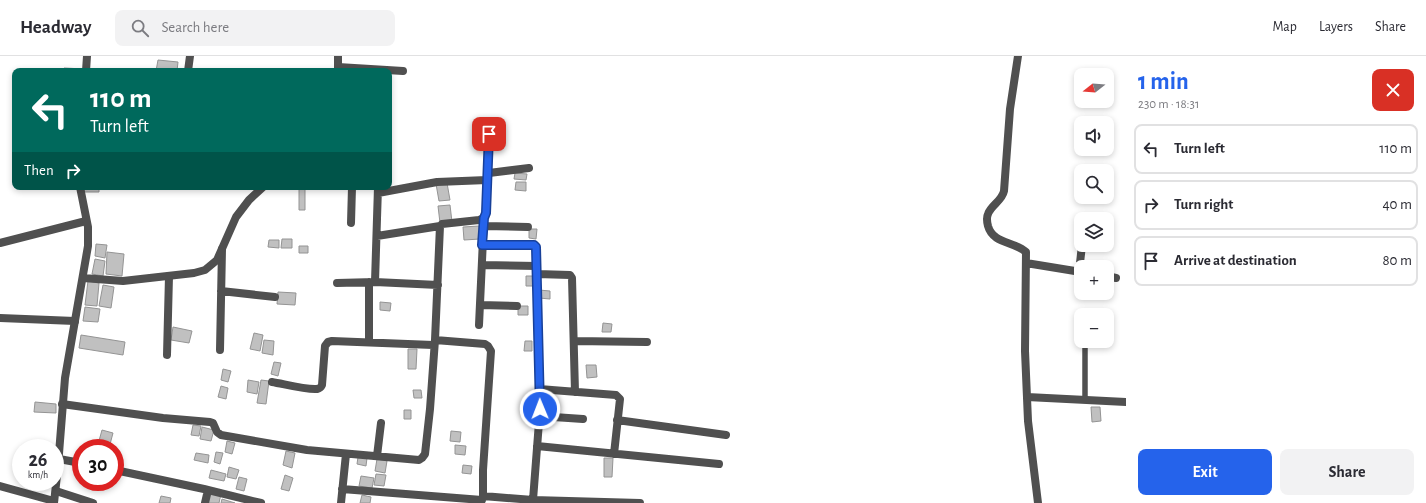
<!DOCTYPE html>
<html lang="en">
<head>
<meta charset="utf-8">
<style>
  :root { --surface:#fff; --page:#f2f2f3; --text:#2b2b33; --muted:#7c7c81; --line:#e1e1e2; --accent:#2563eb }
  body { margin:0; font-family:"Alegreya Sans",sans-serif; background:var(--page); color:var(--text); height:100vh; display:flex; flex-direction:column; font-size:15px; white-space:nowrap }
  * { box-sizing:border-box; margin:0 }
  p { font-size:13px; color:var(--muted) }
  .icon { flex:none; width:22px; height:22px; fill:none; stroke:currentColor; stroke-width:2; stroke-linecap:round; stroke-linejoin:round }
  .map { position:relative; flex:1; overflow:hidden }
  .panel { display:flex; flex-direction:column; background:var(--surface); width:300px }
  .panel>* { flex:none }
  .hud { position:absolute; left:12px; top:12px; width:380px; height:122px; border-radius:8px; box-shadow:0 2px 6px #0003; background:#00695c; color:#fff; overflow:hidden }
  .needle { width:26px; rotate:253deg }
  .buttons { position:absolute; left:1074px; top:12px; display:grid; gap:8px }
  .buttons a { display:grid; place-items:center; width:40px; height:40px; border-radius:8px; background:var(--surface); box-shadow:0 2px 6px #0003; font-size:20px }
  .speed { position:absolute; left:12px; top:383px; display:flex; gap:8px; font-size:20px; font-weight:700; text-align:center }
  .speed>* { display:grid; place-content:center; width:52px; height:52px; border-radius:50%; background:var(--surface); box-shadow:0 2px 6px #0003; line-height:1 }
  .speed small { font-size:10px; font-weight:400 }
  .speed .limit { border:6px solid #d22; background:#fff; color:#111 }
  .pin { position:absolute; display:grid; place-items:center; width:34px; height:34px; color:#fff; margin:-17px; border-radius:8px; box-shadow:0 2px 6px #0006 }
  .me { position:absolute; width:44px; margin:-22px; rotate:359deg; stroke-linejoin:round; filter:drop-shadow(0 0 3px #0008) }
  .turn { display:flex; align-items:center; gap:14px; height:84px; padding:0 12px; font-size:18px }
  .turn .icon { width:52px; height:52px; stroke-width:2.5 }
  .turn b { display:block; font-size:28px; line-height:34px }
  .then { display:flex; align-items:center; height:38px; padding:0 12px; background:#0003; gap:8px; font-size:15px }
  .round { display:grid; place-items:center; flex:none; width:42px; height:42px; border-radius:8px; background:var(--page) }
  .headline { display:flex; align-items:center; justify-content:space-between; height:68px; padding:0 12px }
  h1 { font-size:24px; font-weight:600; line-height:30px; color:var(--accent) }
  .action { display:flex; gap:8px; margin-top:auto; padding:8px 12px }
  .action a { flex:1; height:46px; border-radius:8px; background:var(--accent); color:#fff; font-size:16px; font-weight:600; line-height:46px; text-align:center }
  .action a+a { background:var(--page); color:var(--text) }
  ul { padding:0; list-style:none }
  li { display:flex; align-items:center; gap:12px; height:50px; margin:0 8px 6px; padding:0 4px; border:2px solid var(--line); border-radius:8px }
  li div { flex:1 }
  li b { display:block; font-size:15px }
  li em { font-style:normal }
  header { display:flex; align-items:center; gap:24px; box-sizing:border-box; height:56px; padding:0 20px; background:var(--surface); border-bottom:1px solid var(--line) }
  header strong { font-size:19px }
  nav { display:flex; gap:22px; margin-inline-start:auto; font-size:14px }
  .search { width:280px; height:36px; background:var(--page); display:flex; align-items:center; gap:10px; box-sizing:border-box; padding:0 14px; border-radius:8px; color:var(--muted); font-size:15px }
  main { display:flex; flex:1; min-height:0 }
  .map>svg:first-child { display:block }
  .building { fill:#c0c0c0; stroke:#949494 }
  .lines { fill:none; stroke-linecap:round; stroke-linejoin:round }
  .service { stroke:#505050; stroke-width:5.5 }
  .minor { stroke:#505050; stroke-width:8 }
  .tertiary { stroke:#505050; stroke-width:8 }
  .route-casing { stroke:#184099; stroke-width:10 }
  .route { stroke:#2563eb; stroke-width:7 }
</style>
</head>
<body>
<header>
<strong>Headway</strong>
<div class="search"><svg class="icon" aria-label="search" viewBox="0 0 24 24"><circle cx="10" cy="10" r="6"/><path d="M15 15l6 6"/></svg>Search here</div>
<nav><a>Map</a><a>Layers</a><a>Share</a></nav>
</header>
<main>
<div class="map">
<svg width="1126" height="447" viewBox="0 0 1126 447">
  <rect width="100%" height="100%" fill="#fff"/>
  <path class="building" d="M158,4L178,6L177,15H156Z
    M64,12L84,13V15H64Z
    M515,117L527,118L526,124L514,123Z
    M516,126H526V135L515,134Z
    M447,127L450,144L439,145L436,128Z
    M84,131H99V136H84Z
    M299,133H305V154H299Z
    M450,149L452,166L440,167L438,150Z
    M479,170L480,183L464,184L463,171Z
    M529,173H537L536,183L529,182Z
    M282,183H292V192H281Z
    M269,184H279V192L268,191Z
    M96,188L107,189L105,202L95,200Z
    M299,190H308V197H299Z
    M107,196L124,198L122,220L106,218Z
    M95,203L105,205L103,220L92,218Z
    M526,220H533V230H526Z
    M88,225L99,227L97,250L85,249Z
    M103,229L114,231L111,252L99,250Z
    M539,234L550,235V243L539,242Z
    M278,236L296,237L295,249L277,248Z
    M380,246L391,247L390,255L380,254Z
    M518,250H528V259H518Z
    M85,251L100,253L98,266L83,265Z
    M603,267L612,268L611,276H602Z
    M173,271L192,275L189,287L171,284Z
    M254,277L263,279L260,295L250,293Z
    M81,279L125,286L123,299L79,292Z
    M264,284L274,285L273,299L262,297Z
    M525,285H532V295H524Z
    M408,293H417L416,313H408Z
    M274,306L281,307L278,320L271,318Z
    M586,309H596L597,321L587,322Z
    M223,313L231,315L228,326L221,324Z
    M248,324L259,326L257,338L247,336Z
    M261,324L269,325L266,348L257,347Z
    M221,330L228,332L226,343L218,341Z
    M413,334H421L422,342H414Z
    M35,346L56,348V357L34,356Z
    M1091,351H1100L1101,365L1092,366Z
    M404,354H411V363H404Z
    M193,369L201,370L199,380L191,379Z
    M202,371L214,374L211,385L200,383Z
    M102,374L113,377L109,392H97Z
    M451,375L461,376L460,386L450,385Z
    M227,385L235,387L232,398L225,396Z
    M455,389L466,390L465,399L455,398Z
    M286,395L295,397L292,412L283,409Z
    M216,396L223,397L220,408L214,406Z
    M196,397L209,399L208,407L194,404Z
    M358,401L367,402L366,410L357,408Z
    M604,402H613L612,421H604Z
    M377,403L387,405L385,417L375,415Z
    M463,409L472,410L471,418L462,417Z
    M229,411L239,414L236,423L227,421Z
    M211,414L226,418L224,425L209,422Z
    M376,418L386,419L384,430L374,429Z
    M285,419L293,422L289,435L281,433Z
    M361,420L374,422L372,432L359,430Z
    M239,421L247,423L244,435L236,433Z
    M209,435L221,438L219,447H206Z
    M362,439L371,441L370,447H360Z
    M161,440L171,442L170,447H159Z
    M222,443L235,447H221Z"/>
  <g class="lines">
    <path class="service" d="M1085,344V285"/>
    <path class="minor" d="M1018,0L1010,53L1004,135C1002,145 991,149 988,158C986,162 987,166 988,170C993,188 1014,185 1026,196L1025,295L1028,365L1038,447
      M338,11L403,15
      M188,15L190,0
      M487,119L489,78
      M378,137L437,126L487,124
      M351,167L352,131
      M483,170L528,171
      M377,180L440,170
      M0,187L86,165
      M482,189H534L536,191L540,353L533,444
      M1026,207L1081,216
      M482,209L537,210
      M1079,216L1082,189
      M537,218L570,219L572,222L575,336
      M1107,220L1116,222
      M369,226V286
      M375,226L378,131
      M337,227L375,226L438,229
      M221,235L275,241
      M480,249L517,250
      M0,262L75,265
      M479,269L484,162
      M435,284L440,170L442,168L479,164L484,162L486,157L487,119L489,117L529,112
      M574,285L647,286
      M220,294L222,193
      M167,299L169,220
      M272,326C284,328 306,334 317,333C321,332 321,331 322,329L325,290L328,286L332,285L433,289
      M539,333L616,339L620,343L614,398
      M1027,341L1126,346
      M62,348L163,362L210,366L213,367L217,376L221,379L307,394L419,404L422,402L425,398L430,353L435,284L485,288L488,290L491,295L483,414V440L533,444L640,447
      M539,360L583,363
      M617,364L726,379
      M537,390L719,408
      M377,400L381,367
      M59,403L81,407
      M115,414L204,433L261,447
      M0,430L54,445
      M342,433L482,444
      M56,435L93,447
      M205,447L208,434
      M341,447L346,398"/>
    <path class="tertiary" d="M338,0V15
      M86,15L87,0
      M83,222L123,225L194,217L205,214L217,204L236,161L249,144L263,131
      M54,447L58,410L65,322L88,190V171L80,131"/>
  </g>
  <g class="lines">
    <defs>
      <path id="route" d="M489,78L486,157L484,162L482,189H534L536,191L540,353"/>
    </defs>
    <use href="#route" class="route-casing"/>
    <use href="#route" class="route"/>
  </g>
</svg>
<div class="buttons">
<a><svg class="needle" viewBox="-14 -14 28 28"><path d="M0-13l5 13h-10z" fill="#e53935"/><path d="M0 13l5-13h-10z" fill="#7c7c81"/></svg></a>
<a><svg class="icon" aria-label="sound" viewBox="0 0 24 24"><path d="M4 9h4l5-4v14l-5-4H4zM17 9q2 3 0 6"/></svg></a>
<a><svg class="icon" aria-label="search" viewBox="0 0 24 24"><circle cx="10" cy="10" r="6"/><path d="M15 15l6 6"/></svg></a>
<a><svg class="icon" aria-label="layers" viewBox="0 0 24 24"><path d="M12 4l9 5-9 5-9-5zM3 14l9 5 9-5"/></svg></a>
<a>+</a>
<a>−</a>
</div>
<div class="speed"><div>26<small>km/h</small></div><div class="limit">30</div></div>
<div class="pin" style="left:489px;top:78px;background:#d93025"><svg class="icon" aria-label="arrive" viewBox="0 0 24 24"><path d="M6 21V4h12l-3 4 3 4H6"/></svg></div>
<svg class="me" style="left:540px;top:353px" viewBox="-20 -20 40 40"><circle r="17" fill="#2563eb" stroke="#fff" stroke-width="3"/><path d="M0-11L8 9 0 5-8 9z" fill="#fff"/></svg>
<div class="hud">
<div class="turn"><svg class="icon" aria-label="left" viewBox="0 0 24 24"><path d="M17 20v-9H6M10 6l-5 5 5 5"/></svg><div><b>110 m</b>Turn left</div></div>
<div class="then">Then<svg class="icon" aria-label="right" viewBox="0 0 24 24"><path d="M7 20v-9h11M14 6l5 5-5 5"/></svg></div>
</div>
</div>
<section class="panel">
<div class="headline"><div><h1>1 min</h1><p>230 m · 18:31</p></div><a class="round" style="background:#d93025;color:#fff"><svg class="icon" aria-label="close" viewBox="0 0 24 24"><path d="M6 6l12 12M18 6L6 18"/></svg></a></div>
<ul>
<li><svg class="icon" aria-label="left" viewBox="0 0 24 24"><path d="M17 20v-9H6M10 6l-5 5 5 5"/></svg><div><b>Turn left</b></div><em>110 m</em></li>
<li><svg class="icon" aria-label="right" viewBox="0 0 24 24"><path d="M7 20v-9h11M14 6l5 5-5 5"/></svg><div><b>Turn right</b></div><em>40 m</em></li>
<li><svg class="icon" aria-label="arrive" viewBox="0 0 24 24"><path d="M6 21V4h12l-3 4 3 4H6"/></svg><div><b>Arrive at destination</b></div><em>80 m</em></li>
</ul>
<div class="action"><a>Exit</a><a>Share</a></div>
</section>
</main>
</body>
</html>
